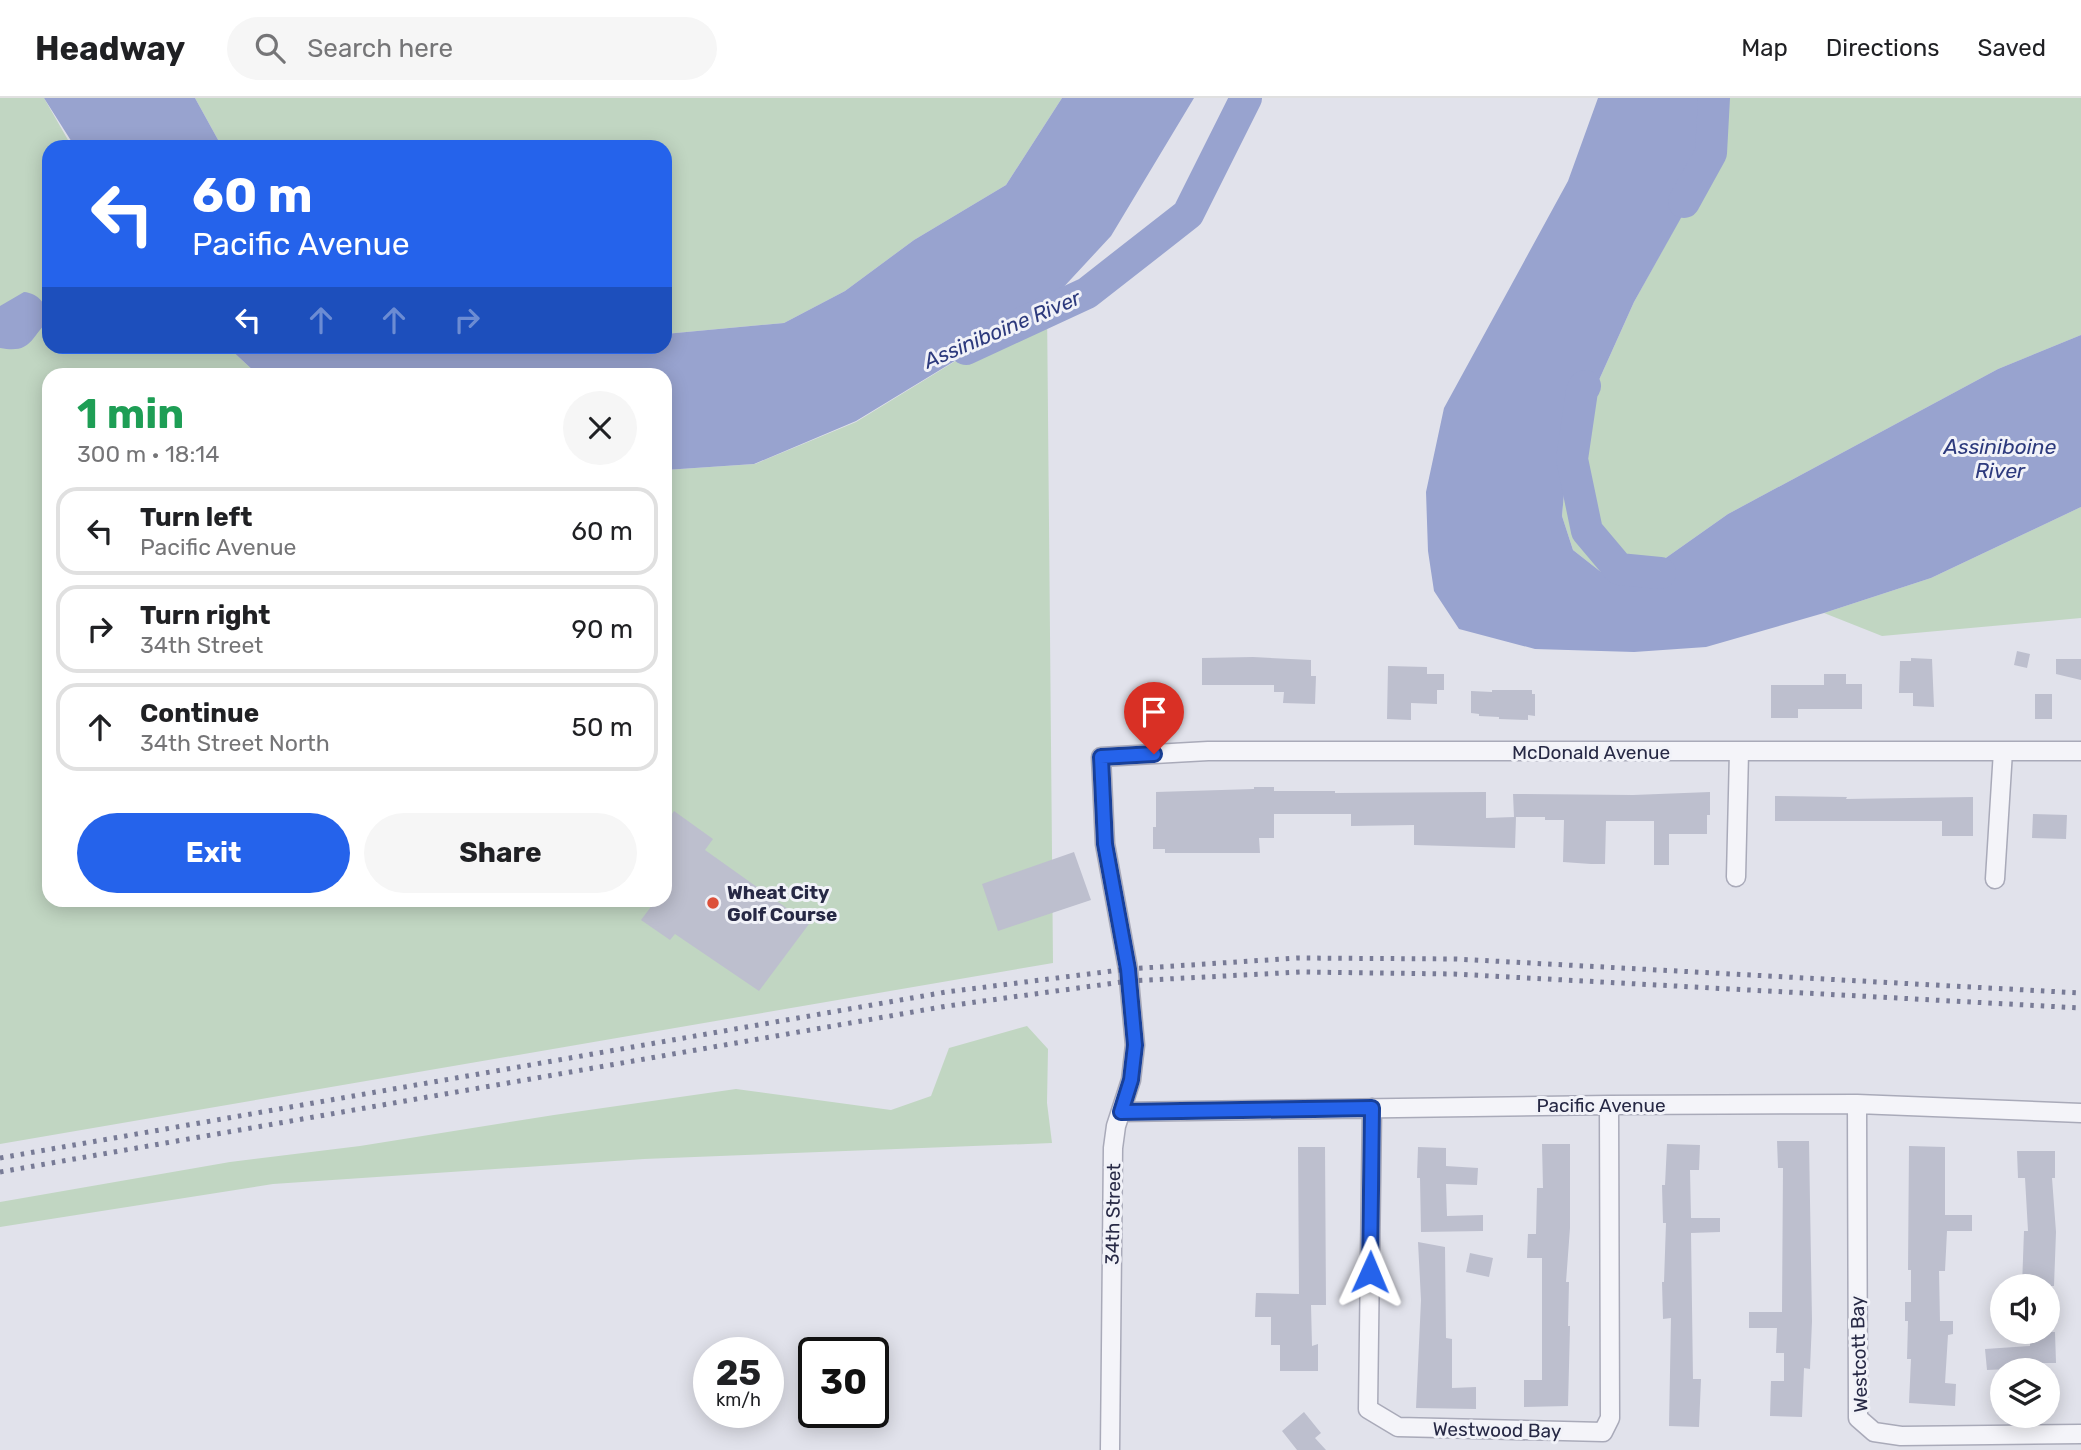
<!DOCTYPE html>
<html lang="en">
<head>
<meta charset="utf-8">
<style>
  :root { --surface:#fff; --page:#f6f6f6; --text:#202124; --muted:#757577; --line:#e0e0e0; --accent:#2563eb }
  body { margin:0; font-family:Rubik,sans-serif; background:var(--page); color:var(--text); height:100vh; display:flex; flex-direction:column; font-size:26px; white-space:nowrap }
  * { box-sizing:border-box; margin:0 }
  p { font-size:23px; color:var(--muted) }
  .icon { flex:none; width:38px; height:38px; fill:none; stroke:currentColor; stroke-width:2; stroke-linecap:round; stroke-linejoin:round }
  .map { position:relative; flex:1; overflow:hidden }
  .drawer { position:absolute; left:42px; top:270px; width:630px; height:539px; display:flex; flex-direction:column; background:var(--surface); border-radius:21px; box-shadow:0 4px 18px #0003 }
  .drawer>* { flex:none }
  .guide { position:absolute; left:42px; top:42px; width:630px; height:214px; border-radius:21px; box-shadow:0 4px 18px #0003; background:#2563eb; color:#fff; overflow:hidden }
  .tools { position:absolute; left:1990px; top:1176px; display:grid; gap:14px }
  .tools a { display:grid; place-items:center; width:70px; height:70px; border-radius:50%; background:var(--surface); box-shadow:0 4px 18px #0003; font-size:35px }
  .speed { position:absolute; left:693px; top:1239px; display:flex; gap:14px; font-size:35px; font-weight:700; text-align:center }
  .speed>* { display:grid; place-content:center; width:91px; height:91px; border-radius:50%; background:var(--surface); box-shadow:0 4px 18px #0003; line-height:1 }
  .speed small { font-size:18px; font-weight:400 }
  .speed .limit { border:4px solid #111; border-radius:10px; background:#fff; color:#111 }
  .pin { position:absolute; display:grid; place-items:center; width:60px; height:60px; color:#fff; margin:-72px -30px; border-radius:50% 50% 50% 0; rotate:-45deg; box-shadow:0 0 7px #0007 }
  .pin .icon { rotate:45deg }
  .me { position:absolute; width:77px; margin:-38px; rotate:1deg; stroke-linejoin:round; filter:drop-shadow(0 0 5px #0008) }
  .turn { display:flex; align-items:center; gap:24px; height:147px; padding:0 35px; font-size:32px }
  .turn .icon { width:91px; height:91px; stroke-width:2.5 }
  .turn b { display:block; font-size:49px; line-height:60px }
  .lanes { display:flex; align-items:center; height:66px; padding:0 35px; background:#0003; justify-content:center; gap:35px; direction:ltr }
  .lanes .off { opacity:.35 }
  .round { display:grid; place-items:center; flex:none; width:74px; height:74px; border-radius:37px; background:var(--page) }
  .headline { display:flex; align-items:center; justify-content:space-between; height:119px; padding:0 35px }
  h1 { font-size:42px; font-weight:700; line-height:52px; color:#1e9e55 }
  .cta { display:flex; gap:14px; margin-top:auto; padding:14px 35px }
  .cta a { flex:1; height:80px; border-radius:42px; background:var(--accent); color:#fff; font-size:28px; font-weight:700; line-height:80px; text-align:center }
  .cta a+a { background:var(--page); color:var(--text) }
  ul { padding:0; list-style:none }
  li { display:flex; align-items:center; gap:21px; height:88px; margin:0 14px 10px; padding:0 21px; border:4px solid var(--line); border-radius:21px }
  li div { flex:1 }
  li b { display:block; font-size:26px }
  li em { font-style:normal }
  header { display:flex; align-items:center; gap:42px; box-sizing:border-box; height:98px; padding:0 35px; background:var(--surface); border-bottom:2px solid var(--line) }
  header strong { font-size:33px }
  nav { display:flex; gap:38px; margin-inline-start:auto; font-size:24px }
  .search { width:490px; height:63px; background:var(--page); display:flex; align-items:center; gap:18px; box-sizing:border-box; padding:0 24px; border-radius:38px; color:var(--muted); font-size:26px }
  .map>svg:first-child { display:block }
  .green { fill:#c1d6c2 }
  .water { fill:#98a3cf }
  .lines { fill:none; stroke-linecap:round; stroke-linejoin:round }
  .river { stroke:#98a3cf; stroke-width:32 }
  .building { fill:#bdbfce }
  .minor-casing { stroke:#a9aab9; stroke-width:21 }
  .minor { stroke:#f4f4f9; stroke-width:18 }
  .rail { stroke:#787b96; stroke-width:5; stroke-dasharray:3.5 7; stroke-linecap:butt }
  .route-casing { stroke:#184099; stroke-width:18 }
  .route { stroke:#2563eb; stroke-width:12 }
  .poi-dot { fill:#dc503a; stroke:#f1f2f8; stroke-width:2.5 }
  .labels { text-anchor:middle; dominant-baseline:central; stroke-width:6; stroke-linejoin:round; paint-order:stroke }
  .street-label { font-size:19px; fill:#272945; stroke:#f1f2f8 }
  .poi-label { font-size:19px; font-weight:bold; fill:#272945; stroke:#f1f2f8; text-anchor:start }
  .water-label { font-size:21px; font-style:italic; fill:#2d3a7d; stroke:#f1f2f8 }
</style>
</head>
<body>
<header>
<strong>Headway</strong>
<div class="search"><svg class="icon" aria-label="search" viewBox="0 0 24 24"><circle cx="10" cy="10" r="6"/><path d="M15 15l6 6"/></svg>Search here</div>
<nav><a>Map</a><a>Directions</a><a>Saved</a></nav>
</header>
<div class="map">
<svg width="2081" height="1352" viewBox="0 0 2081 1352">
  <rect width="100%" height="100%" fill="#e1e2eb"/>
  <path class="green" d="M0,0H44L72,49H49V248L228,249L257,276H49V802H665V372L755,366L856,324L1047,207L1053,865L0,1046Z
    M195,0H1062L1006,87L914,142L845,193L784,225L665,236V49H222Z
    M1720,0H2081V237L1998,271L1728,416L1660,464L1601,474L1573,452L1562,418L1568,351L1634,204L1699,86Z
    M2081,409V520L1882,538L1824,515L1931,480Z
    M1027,928L1048,951L1047,1005L1052,1045L644,1061L273,1086L0,1129V1104L230,1064L360,1048L554,1017L736,991L891,1012L931,998L949,950Z"/>
  <path class="water" d="M44,0H195L222,49H75Z
    M1062,0H1194L1111,138L1047,207L856,323L754,366L665,372V276H257L228,249L665,248V236L784,225L845,193L914,142L1006,87Z
    M1598,0H1720V7L1700,86L1634,204L1568,351L1562,418L1573,452L1601,474L1660,464L1728,416L1998,271L2081,237V409L1931,480L1824,515L1706,549L1634,554L1535,551L1459,531L1434,493L1428,453L1426,394L1444,310L1568,83Z
    M24,194C38,195 49,208 49,222C30,240 32,256 0,250V208Z"/>
  <g class="lines">
    <path class="river" d="M1684,104L1711,55L1714,0
      M966,251L1087,195L1188,116L1246,0
      M1585,288L1582,293L1572,361L1587,433L1619,471L1660,475"/>
  </g>
  <path class="building" d="M2017,553L2030,556L2027,570L2014,567Z
    M1253,559L1311,562V578H1316L1315,606L1283,605L1284,594H1274V587H1202V560Z
    M1911,560L1932,561L1934,609L1913,608V595H1899L1900,563H1911Z
    M2056,561H2081V582L2056,576Z
    M1388,568L1427,569V576H1444V592H1437V606L1411,605V622L1387,621Z
    M1824,576H1846V586H1862V611H1798V620H1771V587H1824Z
    M1492,592H1532V596H1535V618L1528,617V622L1499,621V619L1479,618V616L1471,615V593L1492,594Z
    M2035,596H2052V621H2035Z
    M1254,689H1274V693H1335V695L1486,694V720L1514,719L1513,696L1633,697L1710,694V717H1707V736H1669V767H1654V723H1606L1605,766H1591L1563,764L1564,722H1545V719H1516L1515,750L1414,747V727L1351,728V716H1274V740H1259L1260,755H1165V751H1153V729H1156V694L1254,691Z
    M1775,698L1847,699L1846,701L1973,699V738H1942V723H1775Z
    M674,713L713,741L705,752L809,826L759,893L675,836L670,842L641,822L656,802H665V726Z
    M2033,716L2067,717L2066,741L2032,740Z
    M1074,754L1091,802L998,833L982,786Z
    M1777,1043H1809L1812,1223L1810,1271L1804,1270L1802,1319L1770,1318L1771,1283H1784V1255H1776L1777,1230H1749V1214H1782L1783,1070H1778Z
    M1542,1046H1570V1130L1566,1184H1569L1568,1228H1570L1568,1308L1524,1309V1282H1542V1160H1527L1528,1136H1536L1537,1090H1543Z
    M1667,1046L1700,1047L1699,1072H1690L1691,1120H1720V1134L1691,1135L1693,1281H1701L1699,1329L1669,1328L1671,1220L1663,1221L1662,1184H1664L1666,1125H1663L1662,1087H1665Z
    M1909,1048L1945,1049V1117H1972V1133H1947L1945,1173H1939L1940,1223H1953V1236L1948,1237L1945,1285L1956,1286L1955,1308L1909,1305L1911,1261H1907L1908,1223H1905V1204H1911V1172H1908Z
    M1298,1049H1325L1326,1207H1311L1312,1248L1318,1246V1273H1280V1247H1271V1219H1255L1256,1195L1299,1196Z
    M1418,1049L1446,1050V1068L1478,1070L1477,1087L1446,1086L1447,1118L1483,1117V1133L1421,1134L1420,1080H1417Z
    M2017,1053H2055V1080H2052L2056,1134L2054,1188H2022L2024,1133H2028L2025,1080H2018Z
    M1418,1144L1445,1149L1446,1240L1452,1241V1290L1476,1289V1311L1416,1310L1421,1202Z
    M1470,1155L1493,1160L1489,1179L1466,1174Z
    M2030,1234H2055L2056,1265H2009V1271L1987,1272L1985,1251L2030,1248Z
    M1304,1314L1321,1335L1315,1340L1326,1352H1297L1282,1333Z"/>
  <g class="lines">
    <defs>
      <path id="minor" d="M1736,779L1739,654
        M1995,781L2003,653
        M1857,1006L1858,1320L1874,1334L1901,1338L2081,1336
        M1372,1010L1368,1311L1398,1329L1603,1334L1610,1320L1609,1007
        M1121,1014L1609,1007L1857,1006L2081,1015
        M1110,1352L1113,1050L1116,1028L1131,982L1135,947L1128,871L1105,746L1101,659L1208,653H2081"/>
    </defs>
    <use href="#minor" class="minor-casing"/>
    <use href="#minor" class="minor"/>
    <path class="rail" d="M0,1060L946,894L1128,871L1298,860L1456,861L2081,895
      M0,1074L947,908L1129,883L1301,874L1454,876L2081,910"/>
  </g>
  <g class="lines">
    <defs>
      <path id="route" d="M1154,656L1101,659L1105,746L1128,871L1135,947L1131,982L1121,1014L1372,1010L1370,1174"/>
    </defs>
    <use href="#route" class="route-casing"/>
    <use href="#route" class="route"/>
  </g>
  <circle class="poi-dot" cx="713" cy="805" r="7"/>
  <g class="labels">
    <g class="street-label">
      <text x="1591" y="654">McDonald Avenue</text>
      <text x="1601" y="1007">Pacific Avenue</text>
      <text transform="translate(1113 1116) rotate(-89)">34th Street</text>
      <text transform="translate(1859 1256) rotate(-92)">Westcott Bay</text>
      <text transform="translate(1497 1332) rotate(1)">Westwood Bay</text>
    </g>
    <g class="poi-label">
      <text x="727" y="794">Wheat City<tspan x="727" dy="22">Golf Course</tspan></text>
    </g>
    <g class="water-label">
      <text transform="translate(1002 231) rotate(-23)">Assiniboine River</text>
      <text x="2000" y="348">Assiniboine<tspan x="2000" dy="24">River</tspan></text>
    </g>
  </g>
</svg>
<div class="tools">
<a><svg class="icon" aria-label="sound" viewBox="0 0 24 24"><path d="M4 9h4l5-4v14l-5-4H4zM17 9q2 3 0 6"/></svg></a>
<a><svg class="icon" aria-label="layers" viewBox="0 0 24 24"><path d="M12 4l9 5-9 5-9-5zM3 14l9 5 9-5"/></svg></a>
</div>
<div class="speed"><div>25<small>km/h</small></div><div class="limit">30</div></div>
<div class="pin" style="left:1154px;top:656px;background:#d93025"><svg class="icon" aria-label="arrive" viewBox="0 0 24 24"><path d="M6 21V4h12l-3 4 3 4H6"/></svg></div>
<svg class="me" style="left:1370px;top:1174px" viewBox="-20 -20 40 40"><path d="M0-17L14 15 0 8-14 15z" fill="#2563eb" stroke="#fff" stroke-width="4"/></svg>
<div class="guide">
<div class="turn"><svg class="icon" aria-label="left" viewBox="0 0 24 24"><path d="M17 20v-9H6M10 6l-5 5 5 5"/></svg><div><b>60 m</b>Pacific Avenue</div></div>
<div class="lanes"><svg class="icon" aria-label="left" viewBox="0 0 24 24"><path d="M17 20v-9H6M10 6l-5 5 5 5"/></svg><svg class="icon off" aria-label="ahead" viewBox="0 0 24 24"><path d="M12 20V5M6 11l6-6 6 6"/></svg><svg class="icon off" aria-label="ahead" viewBox="0 0 24 24"><path d="M12 20V5M6 11l6-6 6 6"/></svg><svg class="icon off" aria-label="right" viewBox="0 0 24 24"><path d="M7 20v-9h11M14 6l5 5-5 5"/></svg></div>
</div>
<section class="drawer">
<div class="headline"><div><h1>1 min</h1><p>300 m · 18:14</p></div><a class="round"><svg class="icon" aria-label="close" viewBox="0 0 24 24"><path d="M6 6l12 12M18 6L6 18"/></svg></a></div>
<ul>
<li><svg class="icon" aria-label="left" viewBox="0 0 24 24"><path d="M17 20v-9H6M10 6l-5 5 5 5"/></svg><div><b>Turn left</b><p>Pacific Avenue</p></div><em>60 m</em></li>
<li><svg class="icon" aria-label="right" viewBox="0 0 24 24"><path d="M7 20v-9h11M14 6l5 5-5 5"/></svg><div><b>Turn right</b><p>34th Street</p></div><em>90 m</em></li>
<li><svg class="icon" aria-label="ahead" viewBox="0 0 24 24"><path d="M12 20V5M6 11l6-6 6 6"/></svg><div><b>Continue</b><p>34th Street North</p></div><em>50 m</em></li>
</ul>
<div class="cta"><a>Exit</a><a>Share</a></div>
</section>
</div>
</body>
</html>
